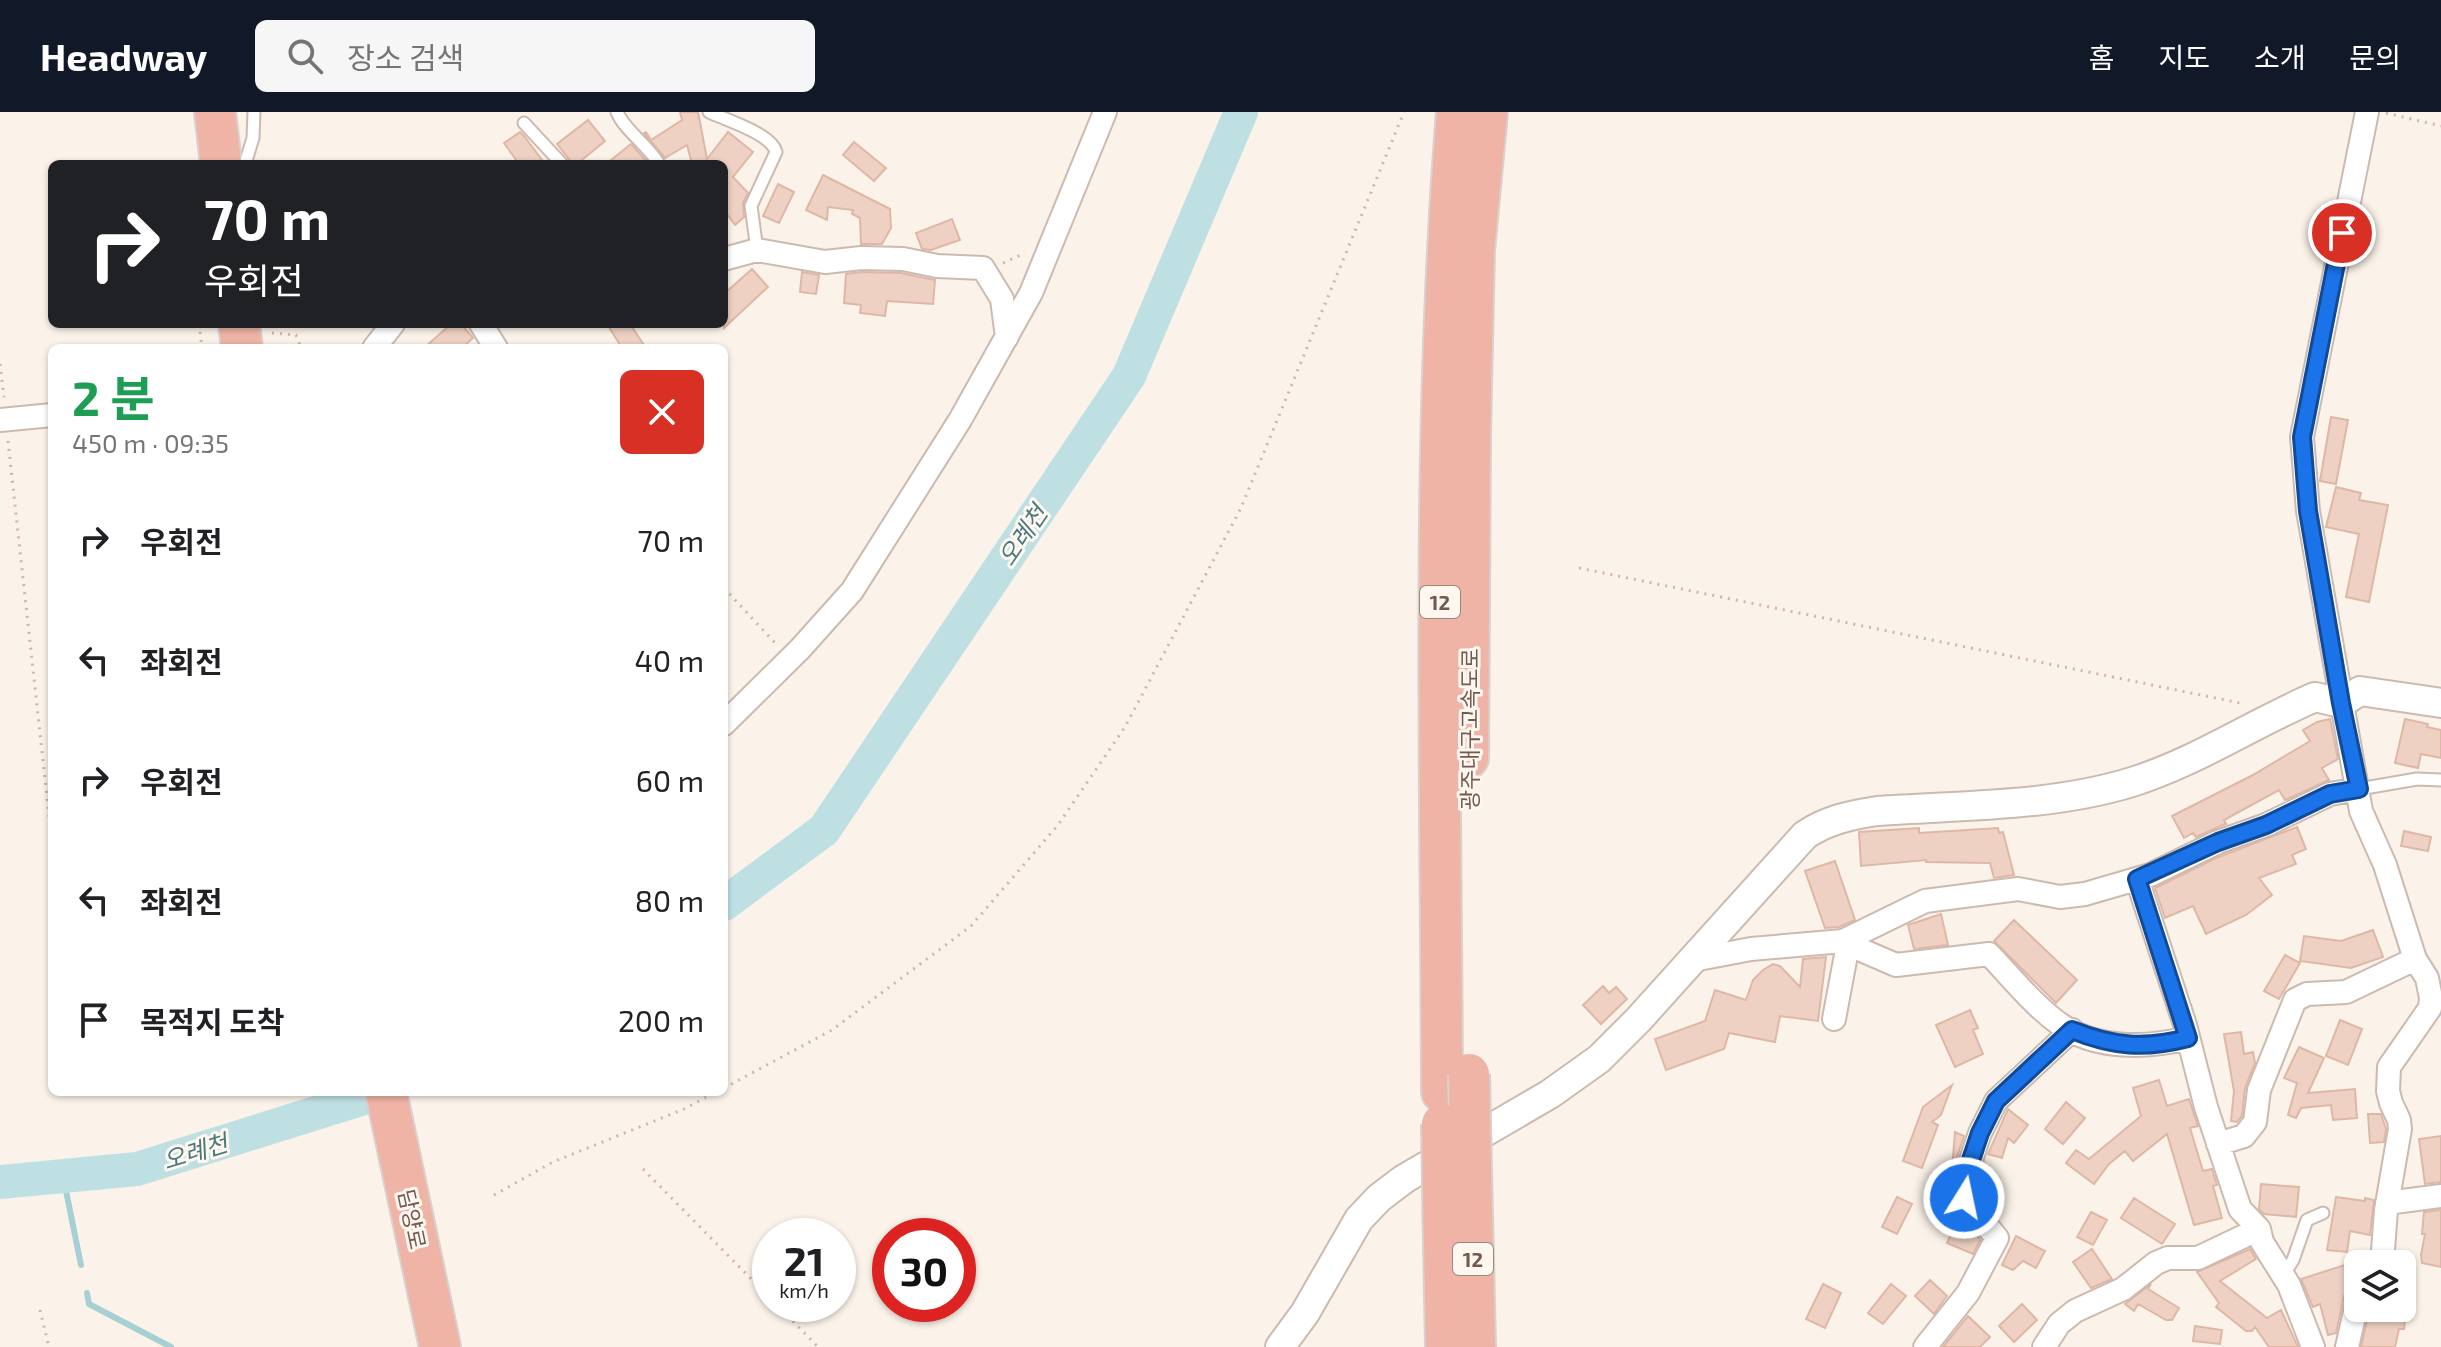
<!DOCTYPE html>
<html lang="ko">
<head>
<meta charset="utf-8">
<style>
  :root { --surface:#fff; --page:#f6f6f6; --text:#202124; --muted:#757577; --accent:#111827 }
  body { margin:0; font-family:"Exo 2","Noto Sans KR",sans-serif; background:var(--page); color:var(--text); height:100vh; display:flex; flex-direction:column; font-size:30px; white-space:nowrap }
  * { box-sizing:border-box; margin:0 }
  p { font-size:26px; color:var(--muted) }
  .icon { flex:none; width:44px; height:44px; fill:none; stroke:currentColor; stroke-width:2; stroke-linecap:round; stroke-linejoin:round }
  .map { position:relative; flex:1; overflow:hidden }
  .sheet { position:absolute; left:48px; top:232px; width:680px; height:752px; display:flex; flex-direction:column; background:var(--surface); border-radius:12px; box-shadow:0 2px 6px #0004 }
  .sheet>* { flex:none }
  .banner { position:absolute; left:48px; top:48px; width:680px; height:168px; border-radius:12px; box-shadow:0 2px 6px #0004; background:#202124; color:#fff; overflow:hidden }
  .fabs { position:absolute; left:2344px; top:1138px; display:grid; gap:16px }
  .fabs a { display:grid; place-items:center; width:72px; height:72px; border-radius:12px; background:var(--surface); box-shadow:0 2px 6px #0004; font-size:40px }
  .speed { position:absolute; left:752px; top:1106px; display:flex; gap:16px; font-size:40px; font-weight:700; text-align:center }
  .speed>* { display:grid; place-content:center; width:104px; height:104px; border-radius:50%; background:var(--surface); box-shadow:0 2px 6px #0004; line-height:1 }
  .speed small { font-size:20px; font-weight:400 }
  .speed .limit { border:12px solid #d22; background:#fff; color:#111 }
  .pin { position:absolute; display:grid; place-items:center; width:68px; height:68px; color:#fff; margin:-34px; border:4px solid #fff; border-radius:50%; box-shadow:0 2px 8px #0007 }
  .me { position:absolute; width:88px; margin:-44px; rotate:10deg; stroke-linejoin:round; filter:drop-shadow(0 0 6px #0008) }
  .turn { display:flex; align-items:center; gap:28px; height:168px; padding:0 24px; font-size:36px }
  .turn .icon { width:104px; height:104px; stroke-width:2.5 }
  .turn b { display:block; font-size:56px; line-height:68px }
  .round { display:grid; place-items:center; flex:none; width:84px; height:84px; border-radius:12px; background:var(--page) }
  .overview { display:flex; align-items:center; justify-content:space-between; height:136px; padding:0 24px }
  h1 { font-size:48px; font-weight:700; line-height:60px; color:#1e9e55 }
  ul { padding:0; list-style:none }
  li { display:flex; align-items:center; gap:24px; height:120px; padding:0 24px }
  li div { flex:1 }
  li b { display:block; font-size:30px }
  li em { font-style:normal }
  header { display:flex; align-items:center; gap:48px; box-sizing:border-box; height:112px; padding:0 40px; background:var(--accent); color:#fff }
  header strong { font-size:38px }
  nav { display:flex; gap:44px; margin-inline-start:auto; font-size:28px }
  .search { width:560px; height:72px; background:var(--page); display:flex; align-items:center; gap:20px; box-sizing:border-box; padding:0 28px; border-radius:12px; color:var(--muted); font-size:30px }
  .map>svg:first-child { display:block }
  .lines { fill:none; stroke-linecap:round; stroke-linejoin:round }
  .stream { stroke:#a6d0d4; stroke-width:6 }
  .river { stroke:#bfe0e3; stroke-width:34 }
  .building { fill:#eed1c3; stroke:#dfb7a5; stroke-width:2 }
  .service-casing { stroke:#ccbab0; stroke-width:15 }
  .minor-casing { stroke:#ccbab0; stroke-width:26 }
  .tertiary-casing { stroke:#ccbab0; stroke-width:32 }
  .motorway-casing { stroke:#d8d1ce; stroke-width:44 }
  .path { stroke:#d3b4a6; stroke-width:3; stroke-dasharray:2 6; stroke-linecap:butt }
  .service { stroke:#fff; stroke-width:11 }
  .minor { stroke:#fff; stroke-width:22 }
  .tertiary { stroke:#fff; stroke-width:28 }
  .motorway { stroke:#efb4a6; stroke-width:40 }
  .motorway-bridge-casing { stroke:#d8d1ce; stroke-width:44; stroke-linecap:butt }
  .motorway-bridge { stroke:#efb4a6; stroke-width:40 }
  .route-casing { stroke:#114b97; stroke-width:20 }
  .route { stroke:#1a73e8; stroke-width:14 }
  .labels { text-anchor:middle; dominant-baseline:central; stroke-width:6; stroke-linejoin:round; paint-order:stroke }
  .shield { fill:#fdf7ef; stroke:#9c887f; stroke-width:2 }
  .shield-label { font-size:20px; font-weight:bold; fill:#73594f }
  .street-label { font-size:22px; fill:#73594f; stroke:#fdf7ef }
  .water-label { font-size:24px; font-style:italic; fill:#47787d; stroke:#fdf7ef }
</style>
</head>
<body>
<header>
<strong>Headway</strong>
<div class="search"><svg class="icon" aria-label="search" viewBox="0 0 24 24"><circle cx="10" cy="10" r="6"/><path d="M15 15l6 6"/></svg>장소 검색</div>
<nav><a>홈</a><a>지도</a><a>소개</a><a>문의</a></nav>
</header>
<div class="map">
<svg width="2441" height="1235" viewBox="0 0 2441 1235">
  <rect width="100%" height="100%" fill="#fbf3e9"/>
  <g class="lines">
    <path class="stream" d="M63,1064L81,1153
      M87,1181L89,1192L171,1235"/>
    <path class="river" d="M724,792L824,718L1129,264L1241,0
      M0,1070L137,1057L383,980"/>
  </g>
  <path class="building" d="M680,0H698L707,47L728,20L753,40L733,65L748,81L743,91L744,105L735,113L724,98V52H692L687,33L665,46L644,21L646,20L651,28L682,8Z
    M588,8L605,29L577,52H573L557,32Z
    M520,20L524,24L545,52H519L504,31Z
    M854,30L886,56L874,69L843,43Z
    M631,32L649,52H606Z
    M823,63L890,97L891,116L882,132H861L860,106L852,102L853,98L828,95L827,108L806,98Z
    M778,72L794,80L779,111L763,104Z
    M952,107L960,128L931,138L922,137L916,121Z
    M752,157L768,175L724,216V182Z
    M802,160L819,163L816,182L800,180Z
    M862,160L901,161L935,168L933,192L887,189L885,204L860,201L861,193L844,191L846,162Z
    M451,212H461L473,226L462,236H424Z
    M607,212H630L646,236H622Z
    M2331,305L2348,308L2336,372L2320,369Z
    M2336,375L2361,381L2359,388L2388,393L2369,490L2346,485L2359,422L2326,415Z
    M2330,607L2338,647L2322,656L2329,668L2285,688L2279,678L2224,708L2226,712L2223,713L2196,725L2193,721L2184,726L2172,704L2253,663L2310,629L2303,618L2317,610Z
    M2405,607L2428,612L2427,615L2441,618V646L2421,642L2418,656L2395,651Z
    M2297,715L2306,737L2292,743L2296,752L2259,766L2272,783L2246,803L2206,822L2193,794L2165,806L2155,776L2216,746Z
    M1919,716V721L1998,716L1999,721L2003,720L2014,763L1994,766L1990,751L1926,750V748L1861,754L1859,720Z
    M2404,719L2431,725L2428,739L2401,734Z
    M1835,749L1855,808L1839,815L1825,816L1805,759Z
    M1941,802L1948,833L1914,837L1908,813Z
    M2014,808L2077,868L2056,891L1994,829Z
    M2373,818L2383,845L2351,856L2300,849L2304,824L2341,829Z
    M2285,843L2300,851L2279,887L2264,879Z
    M1826,845L1818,909L1780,904L1775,930L1729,921L1724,937L1666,958L1655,927L1705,909L1715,878L1746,888L1753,868L1763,858L1773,852L1780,854L1800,875L1803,847Z
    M1603,874L1609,881L1616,875L1627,887L1601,912L1583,893Z
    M1970,898L1978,916L1973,918L1983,942L1955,955L1936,913Z
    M2340,908L2362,917L2348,953L2326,944Z
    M2241,920L2244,942L2253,940L2255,951L2245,976L2242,1004L2237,1010L2231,1009L2234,979L2224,922Z
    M2299,935L2324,946L2308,981L2355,977L2357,1006L2333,1008L2331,993L2301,996L2296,1006L2288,1003L2297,971L2284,966Z
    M2159,968L2167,994L2189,987L2198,1014L2190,1016L2203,1059L2212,1057L2217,1073L2213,1074L2222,1106L2194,1113L2167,1022L2133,1049L2125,1039L2109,1052L2094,1072L2066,1051L2076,1038L2089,1047L2141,1004L2133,976Z
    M1952,973L1941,1003L1932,1010L1938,1013L1922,1056L1903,1049L1923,995Z
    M2066,990L2085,1006L2063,1032L2045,1017Z
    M2008,997L2028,1013L2014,1031L2008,1026L2002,1046L1988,1042Z
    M2368,1002H2381L2386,1017L2384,1030L2370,1031Z
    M1955,1020L1964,1024L1956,1048L1950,1083Z
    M2441,1024V1070L2425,1072L2419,1027Z
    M1985,1052L1997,1089L1987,1092L1979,1082Z
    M2261,1072L2299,1075L2296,1105L2264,1102L2259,1097Z
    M1897,1085L1912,1092L1897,1122L1882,1115Z
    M2336,1085L2365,1089V1086L2374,1088L2370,1123L2350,1119L2347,1140L2327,1138Z
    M2134,1086L2175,1112L2162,1132L2121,1106Z
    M2441,1098V1155L2422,1151L2421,1143L2425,1122H2422L2424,1100Z
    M2091,1100L2107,1108L2093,1133L2077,1125Z
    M1955,1113L1976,1122L1980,1128L1973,1142L1947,1131Z
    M2016,1124L2045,1139L2036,1156L2023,1149L2013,1158L2002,1153Z
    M2092,1137L2112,1167L2091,1176L2073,1150Z
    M2250,1137L2256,1147L2220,1169L2267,1206L2281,1198L2298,1235H2269L2255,1215L2252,1219H2246L2216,1195L2219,1191L2197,1160Z
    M2348,1152L2350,1176L2344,1184L2336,1221L2328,1223L2320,1192L2313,1195L2301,1167Z
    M1930,1168L1947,1184L1934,1202L1915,1184Z
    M1823,1172L1841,1181L1825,1216L1806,1207Z
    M1891,1172L1906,1184L1883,1212L1868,1201Z
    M2151,1172L2148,1177L2179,1196L2172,1208H2166L2138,1192L2134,1199L2125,1192Z
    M2022,1192L2037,1208L2014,1230L1999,1214Z
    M2370,1196H2406L2404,1217H2399L2395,1235H2361Z
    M1968,1204L1990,1225L1980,1235H1943Z
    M2195,1214L2222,1218L2220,1232L2193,1229Z"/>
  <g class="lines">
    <defs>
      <path id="service" d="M617,0C625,19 647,32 659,52
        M709,0C726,8 772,22 776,40L751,94L757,138
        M524,11L562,52
        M245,52L253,26L254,0
        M2359,677L2417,667L2441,668
        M2283,1164L2293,1148L2307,1108L2323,1101"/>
      <path id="minor" d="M2367,0L2302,325L2308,399L2361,699L2385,753L2415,847L2427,866L2431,886L2430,896L2389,955L2388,979L2391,991L2399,1008L2400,1017L2386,1098L2382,1152
        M724,147L757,138L825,150L861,146L903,147L937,154L983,156L1002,187L1007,225
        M481,212L496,236
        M374,236L393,212
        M0,308L52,303
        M724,612L800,537L852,479L960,308L1031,181L1105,0
        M2137,767L2185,913L2206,995L2240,1097L2259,1117L2262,1130L2289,1173L2313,1235
        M1849,827L1852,834L1896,853L1989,842C2012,866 2034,894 2061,913C2098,938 2148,936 2188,926
        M1693,848L1751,837L1843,829L1925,789L2018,777L2060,785L2085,782L2150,763L2218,730L2266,713L2330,682L2359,677
        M1834,907L1849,827
        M2218,1032L2244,1024L2255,1010L2259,978L2295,888L2307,882L2346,880L2415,847
        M2387,1091L2441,1084
        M1925,1235L1968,1181L1997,1126L1964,1086L1970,1051L1980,1021L1996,989L2072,918
        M2044,1235L2059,1212L2075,1199L2123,1177L2156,1151L2168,1146H2198L2259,1117
        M2347,1235L2358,1187"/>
      <path id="tertiary" d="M1280,1235L1305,1201L1359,1107L1379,1086L1404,1067L1550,982L1599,947L1639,907L1805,723C1827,708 1851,703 1877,699C1961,693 2051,695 2132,670C2196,650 2254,611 2315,585L2341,591L2360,579L2441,591"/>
      <path id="motorway" d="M215,0L221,52
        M239,212L242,236
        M1468,646L1470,323L1474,138L1487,0
        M386,980L440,1235
        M1442,980C1441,653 1431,326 1457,0
        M1471,1058L1475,1235
        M1443,1078L1446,1235"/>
    </defs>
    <use href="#service" class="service-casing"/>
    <use href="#minor" class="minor-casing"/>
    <use href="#tertiary" class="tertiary-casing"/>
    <use href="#motorway" class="motorway-casing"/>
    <path class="path" d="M2386,1L2441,14
      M1003,151L1025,141
      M199,212L202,236
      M272,221L296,223L301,236
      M0,252L4,285
      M8,329L52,731
      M1579,456L2245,592
      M724,476L776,532
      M724,976L832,918L971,814L1058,713L1125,615L1241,396L1404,0
      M643,1057L770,1186
      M494,1083L553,1050L684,997L716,980
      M776,1192L818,1235
      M40,1198L49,1235"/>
    <use href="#service" class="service"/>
    <use href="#minor" class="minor"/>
    <use href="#tertiary" class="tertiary"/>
    <use href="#motorway" class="motorway"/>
    <defs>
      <path id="motorway-bridge" d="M1469,962L1471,1058
        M1442,1012L1443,1074"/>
    </defs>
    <use href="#motorway-bridge" class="motorway-bridge-casing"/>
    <use href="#motorway-bridge" class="motorway-bridge"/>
  </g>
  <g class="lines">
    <defs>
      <path id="route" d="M1964,1086L1970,1051L1980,1021L1996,989L2072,918C2114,935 2145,937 2188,926L2137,767L2218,730L2266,713L2330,682L2359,677L2341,591L2308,399L2302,325L2342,121"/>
    </defs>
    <use href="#route" class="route-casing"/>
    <use href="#route" class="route"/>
  </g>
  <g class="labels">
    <g class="shield">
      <rect x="1420" y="474" width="40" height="32" rx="6"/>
      <rect x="1453" y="1131" width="40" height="32" rx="6"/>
    </g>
    <g class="shield-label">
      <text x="1440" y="490">12</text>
      <text x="1473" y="1147">12</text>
    </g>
    <g class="street-label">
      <text transform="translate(1469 617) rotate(-90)">광주대구고속도로</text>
      <text transform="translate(413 1107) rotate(78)">담양로</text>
    </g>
    <g class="water-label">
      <text transform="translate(1022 423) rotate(-56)">오례천</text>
      <text transform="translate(195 1039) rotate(-17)">오례천</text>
    </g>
  </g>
</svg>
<div class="fabs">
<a><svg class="icon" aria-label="layers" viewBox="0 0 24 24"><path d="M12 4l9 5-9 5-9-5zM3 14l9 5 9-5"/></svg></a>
</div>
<div class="speed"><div>21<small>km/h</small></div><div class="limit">30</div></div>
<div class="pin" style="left:2342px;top:121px;background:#d93025"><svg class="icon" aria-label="arrive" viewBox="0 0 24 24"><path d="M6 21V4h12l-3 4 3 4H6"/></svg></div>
<svg class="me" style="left:1964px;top:1086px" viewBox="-20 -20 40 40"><circle r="17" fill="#1a73e8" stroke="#fff" stroke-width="3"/><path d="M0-11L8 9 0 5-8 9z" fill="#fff"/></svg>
<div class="banner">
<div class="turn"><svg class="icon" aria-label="right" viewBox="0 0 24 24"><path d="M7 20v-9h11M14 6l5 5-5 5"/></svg><div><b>70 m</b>우회전</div></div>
</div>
<section class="sheet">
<div class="overview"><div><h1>2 분</h1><p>450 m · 09:35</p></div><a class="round" style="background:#d93025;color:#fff"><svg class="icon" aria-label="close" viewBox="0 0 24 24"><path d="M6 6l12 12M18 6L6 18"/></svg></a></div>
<ul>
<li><svg class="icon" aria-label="right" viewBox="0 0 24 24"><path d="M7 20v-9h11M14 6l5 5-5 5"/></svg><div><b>우회전</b></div><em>70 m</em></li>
<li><svg class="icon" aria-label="left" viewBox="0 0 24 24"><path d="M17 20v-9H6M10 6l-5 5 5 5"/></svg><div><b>좌회전</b></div><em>40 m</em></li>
<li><svg class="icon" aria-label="right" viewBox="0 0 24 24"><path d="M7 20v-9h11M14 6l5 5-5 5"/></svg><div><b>우회전</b></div><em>60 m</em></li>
<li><svg class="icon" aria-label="left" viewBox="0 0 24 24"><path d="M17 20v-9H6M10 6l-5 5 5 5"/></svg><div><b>좌회전</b></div><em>80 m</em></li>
<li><svg class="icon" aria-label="arrive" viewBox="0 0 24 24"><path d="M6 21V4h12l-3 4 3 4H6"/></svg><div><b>목적지 도착</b></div><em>200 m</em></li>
</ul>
</section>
</div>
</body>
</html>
